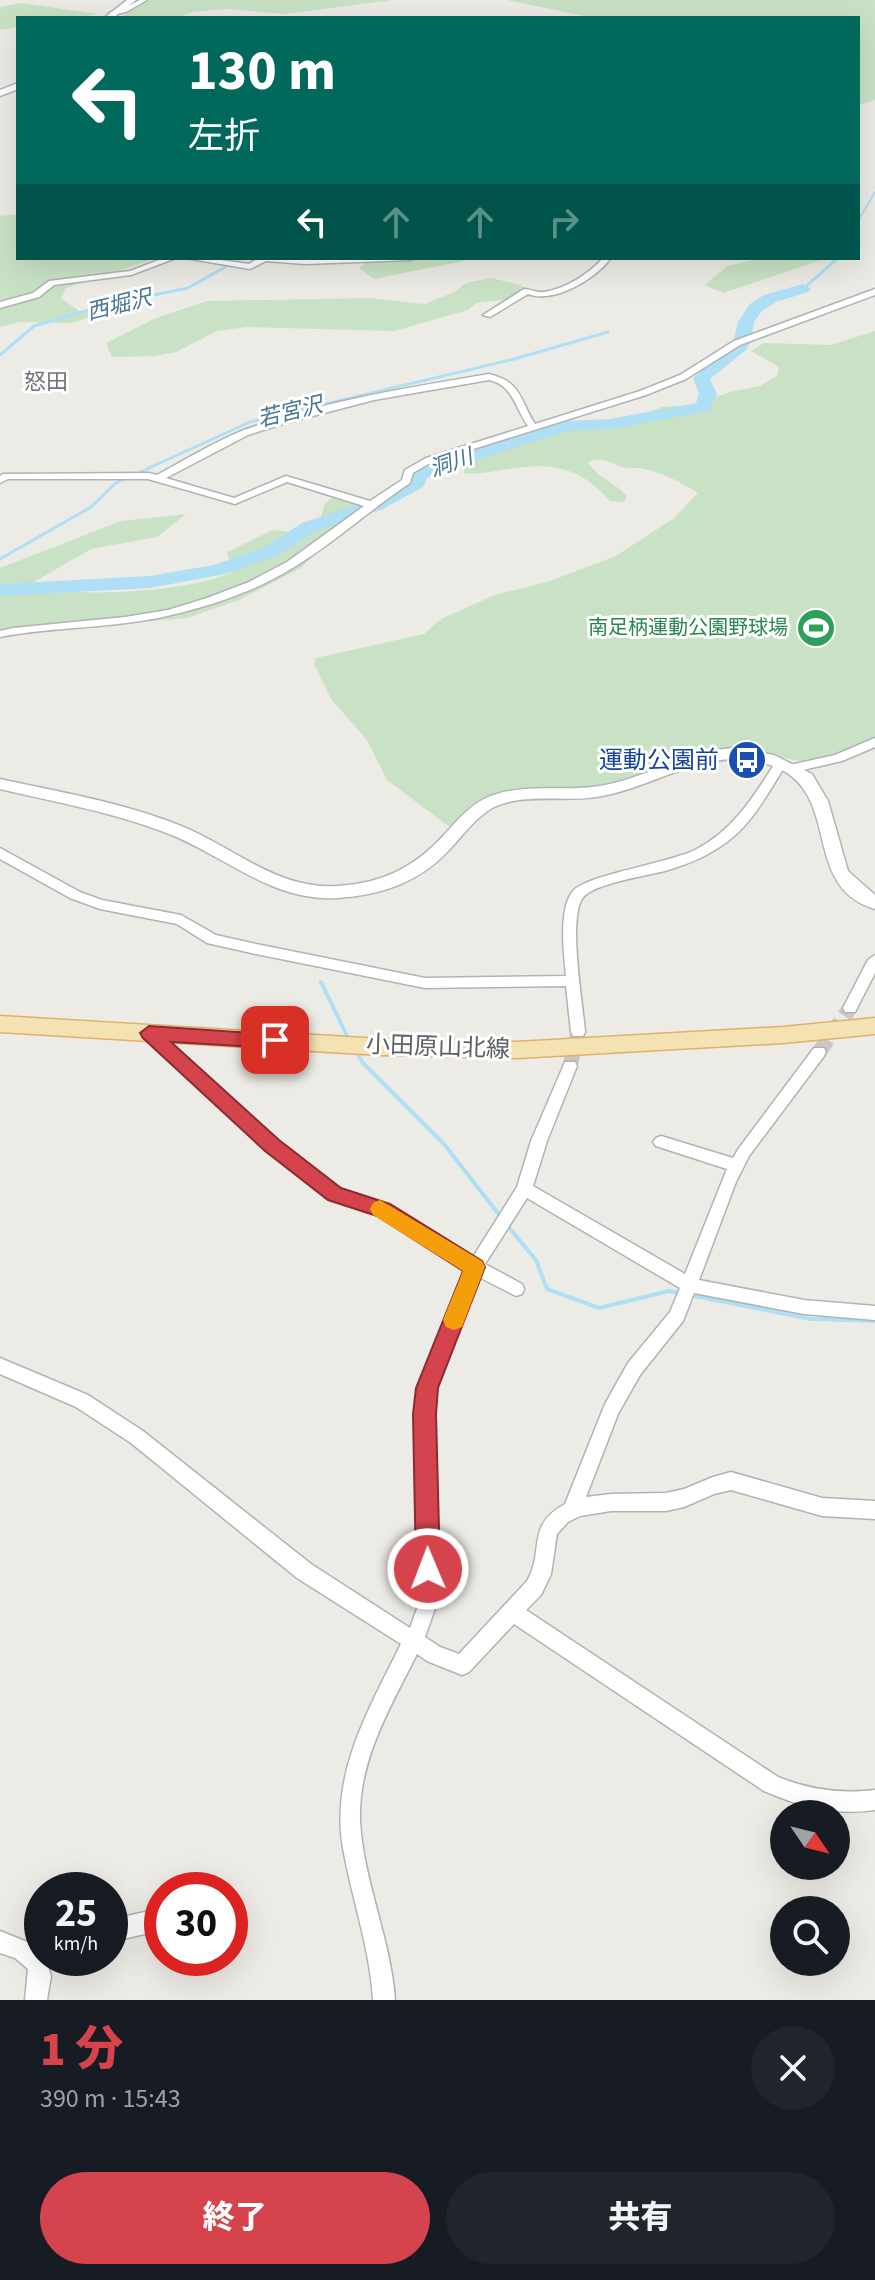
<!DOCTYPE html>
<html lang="ja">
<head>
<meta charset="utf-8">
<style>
  :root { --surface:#171b24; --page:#20242c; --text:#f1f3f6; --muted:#9ea1a6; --accent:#d5444c }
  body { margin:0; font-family:"Source Sans 3","Noto Sans JP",sans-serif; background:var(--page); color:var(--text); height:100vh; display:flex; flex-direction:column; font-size:30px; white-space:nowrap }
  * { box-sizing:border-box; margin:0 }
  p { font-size:26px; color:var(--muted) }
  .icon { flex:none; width:44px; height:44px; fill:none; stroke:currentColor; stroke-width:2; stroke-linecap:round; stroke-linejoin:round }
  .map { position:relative; height:2000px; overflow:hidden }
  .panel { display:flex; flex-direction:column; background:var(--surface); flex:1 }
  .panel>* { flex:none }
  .banner { position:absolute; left:16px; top:16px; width:844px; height:244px; border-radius:0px; box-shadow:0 8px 32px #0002; background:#00695c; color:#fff; overflow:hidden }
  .needle { width:52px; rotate:125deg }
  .buttons { position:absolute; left:770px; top:1800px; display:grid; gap:16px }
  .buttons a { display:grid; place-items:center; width:80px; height:80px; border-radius:50%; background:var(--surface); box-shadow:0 8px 32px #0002; font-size:40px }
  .speed { position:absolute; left:24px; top:1872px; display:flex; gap:16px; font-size:40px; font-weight:700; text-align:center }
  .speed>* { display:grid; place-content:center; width:104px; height:104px; border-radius:50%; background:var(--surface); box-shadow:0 8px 32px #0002; line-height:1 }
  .speed small { font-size:20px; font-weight:400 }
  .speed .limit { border:12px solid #d22; background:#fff; color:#111 }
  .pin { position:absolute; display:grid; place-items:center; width:68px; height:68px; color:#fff; margin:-34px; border-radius:16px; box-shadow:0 4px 12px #0006 }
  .me { position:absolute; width:88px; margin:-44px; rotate:359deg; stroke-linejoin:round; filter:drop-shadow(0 0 6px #0008) }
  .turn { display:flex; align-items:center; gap:28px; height:168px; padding:0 40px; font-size:36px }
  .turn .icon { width:104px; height:104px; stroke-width:2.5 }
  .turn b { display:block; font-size:56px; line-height:68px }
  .lanes { display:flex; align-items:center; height:76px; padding:0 40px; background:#0003; justify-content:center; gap:40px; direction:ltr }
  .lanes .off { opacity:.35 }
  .round { display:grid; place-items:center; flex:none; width:84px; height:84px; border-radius:42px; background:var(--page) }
  .overview { display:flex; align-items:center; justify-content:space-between; height:136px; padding:0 40px }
  h1 { font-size:48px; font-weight:800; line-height:60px; color:var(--accent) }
  .cta { display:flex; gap:16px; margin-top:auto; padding:16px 40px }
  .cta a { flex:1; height:92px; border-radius:48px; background:var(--accent); color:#fff; font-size:32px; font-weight:800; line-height:92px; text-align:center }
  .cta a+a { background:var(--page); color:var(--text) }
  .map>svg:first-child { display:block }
  .green { fill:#c9e2c5 }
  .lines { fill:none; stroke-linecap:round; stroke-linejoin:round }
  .stream-far2 { stroke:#aedff5; stroke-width:2 }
  .stream-far1 { stroke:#aedff5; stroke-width:3 }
  .stream { stroke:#aedff5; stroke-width:4 }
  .river { fill:#aedff5; fill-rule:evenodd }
  .street-tunnel { stroke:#c9c8c5; stroke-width:15; stroke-dasharray:15 7; stroke-linecap:butt }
  .street-casing { stroke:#b0b3b6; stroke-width:3 }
  .secondary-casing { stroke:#b2b5b8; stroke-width:3 }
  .primary-casing { stroke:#e1b06b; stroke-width:3 }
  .street { fill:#fff; fill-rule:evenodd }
  .secondary { fill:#fff; fill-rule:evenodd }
  .primary { fill:#f5e2b2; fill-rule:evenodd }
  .route { fill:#d5444c; stroke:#8a2c31; stroke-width:2 }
  .slow { fill:#f59e0b }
  .labels { text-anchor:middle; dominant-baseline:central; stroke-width:6; stroke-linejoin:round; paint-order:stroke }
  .far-leisure-label { font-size:20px; fill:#27864d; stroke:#fff; text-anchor:end }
  .far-water-label { font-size:22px; font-style:italic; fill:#467794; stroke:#fff }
  .far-neighbourhood-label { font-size:22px; fill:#6e7376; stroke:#fff }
  .transit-label { font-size:24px; fill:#164399; stroke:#fff; text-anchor:end }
  .street-label { font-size:24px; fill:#5d6164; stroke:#fff }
</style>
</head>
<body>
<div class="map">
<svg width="875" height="2000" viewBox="0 0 875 2000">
  <rect width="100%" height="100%" fill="#edebe5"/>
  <path class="green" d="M150,0H392L285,14L227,9L192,12L177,18H119Z
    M507,0H875V100L858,105V18H594Z
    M21,3L97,14L77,18H18V27L0,30V7Z
    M18,214V258H157L66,288L61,298L82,313L123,307L72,323L20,322L0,327V216Z
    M372,258H478L374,279L359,268Z
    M763,258H827L723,293L705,285L727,266Z
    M491,278L517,284L544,295L477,303L468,310L394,331L246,327L217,331L176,352L155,356L112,357L106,343L156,318L207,301L369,298L425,304L456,291L466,283Z
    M875,331V738L840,754L806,762L743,750L594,789L496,794C478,799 460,812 451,828L387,780L367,740L331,699L314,664L316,658L424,634L441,619L495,595L547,582L616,556L674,518L698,493C681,482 664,473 644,469C638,467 632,469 625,468C612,464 602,455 588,462C596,477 616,483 627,496L624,502L610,501C580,467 552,462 508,469C492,471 480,475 464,473L465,461L569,429H614L661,407L694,405L730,392L760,386L777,376L779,367L751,351L764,343L831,345Z
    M332,497L360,506L301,568L239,600L187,618L0,634V568L121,521L186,514L157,537L91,549L27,586C75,598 187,593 232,572L227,552L273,530L290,532L321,517L324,505Z"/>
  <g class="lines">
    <path class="stream-far2" d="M858,221L875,192"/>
    <path class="stream-far1" d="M803,289L838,258
      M0,355L34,326L110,304L188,288L241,258
      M0,559L91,507L116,483L250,422L514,359L608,332"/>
    <path class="stream" d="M321,982L348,1038
      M355,1049L363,1063L443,1143L501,1217
      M506,1224L536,1260L547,1289L599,1308L669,1291L811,1319L875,1321"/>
    <path class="river" d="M803,284L811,289L808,292L776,302L762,311L754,322L751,341L746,350L710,379L717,394L709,411L610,429L567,431L437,472L428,477L423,487L383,509L316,531L279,555L225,574L150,588L0,596V584L150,576L214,565L265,547L302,523L369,501L408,480L413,470L425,464L566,421L610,419L696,403L699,394L693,378L733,344L738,322L750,304L764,295Z"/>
    <path class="street-tunnel" d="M819,1052L850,1008
      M570,1066L578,1032"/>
    <defs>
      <path id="street" d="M140,0H147L126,12L112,15L109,13L122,9Z
        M164,258H176L131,275L54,285L39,297L0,308V302L33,293L49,281L130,271Z
        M185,258H206L249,264L259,258H415L411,260L305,264L266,261L250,269Z
        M603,258H611C595,279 554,304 528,294L490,317L483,315L524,289C531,289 537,293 544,292C565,289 589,274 603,258Z
        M875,289V295L740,345L686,379L646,395L432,462L413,473L410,483C371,509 336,541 296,566C258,590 214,605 171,615C114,629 56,626 0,637V631L13,628L125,617L168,610L207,598L249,582L287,562L364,506L287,482L235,504L148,479H8L0,483V476L3,474L149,473L157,475C185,460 214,442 244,430C322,401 407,388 489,374C522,382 519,399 535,424L640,391L680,375L734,341ZM489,380C513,385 515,408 528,426L426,458L405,470L402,480L370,501L286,476L234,498L166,478L248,435L282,424L374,400Z
        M875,738V747L842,761L794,772L788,768L790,765L835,755Z
        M781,759L787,763C767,794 751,828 718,848C703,858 685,865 668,870C649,876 591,883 582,899C568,921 583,1005 585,1032L583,1036H573L571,1032L566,986L425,988L256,954L207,943L177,924L100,909L70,898L0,859V848L80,892L102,900L181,915L216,935L256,944L425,978L566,976C564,954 558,909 573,891C587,875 668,863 695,850C734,830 754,796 777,760Z
        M875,955V973L857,1008L855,1012H845L843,1008L868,960Z
        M149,1027L154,1029L277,1141L340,1189L389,1205L473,1257L517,1187L531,1141L565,1062H575L577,1066L547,1141L533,1186L685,1274L727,1169L656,1146L653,1142L656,1138L661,1136L733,1158L739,1148L814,1048H824L826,1052L824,1056L749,1156L736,1182L699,1280L804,1300L875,1306V1320L804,1314L694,1293L683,1321L640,1375L618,1414L586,1497L611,1494L666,1493L684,1489L713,1477L731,1472L822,1498L875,1501V1519L822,1516L731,1490L714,1494L684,1507L666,1511H611L580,1516L568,1522L557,1534L551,1574L541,1595L526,1610L778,1777C810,1790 841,1794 875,1790V1810C835,1816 801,1807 764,1791L514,1624L469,1672L462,1675L427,1661L417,1654C391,1706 358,1760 360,1820C363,1881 391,1939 395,2000H373C370,1948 352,1899 343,1848C330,1774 369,1709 401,1644L297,1578L131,1443L76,1407L0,1374V1358L88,1395L143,1431L311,1564L410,1628L420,1600L415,1414L418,1388L466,1270L378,1215L330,1199L267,1149L144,1037L142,1033L144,1029ZM527,1198L680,1288L670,1312L628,1363L605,1404L565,1504C525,1526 545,1550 527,1581L459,1654L440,1647L425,1637L438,1600L433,1414L436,1388L479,1277L516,1296L522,1294L524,1289L522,1284L485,1264Z
        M162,1908V1930L110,1942V1920Z
        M0,1931L30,1943L42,1952V1958L46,1960L51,1976L47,2000H25L28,1969L15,1958L0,1953Z"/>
      <path id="secondary" d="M127,0H136L113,18H104Z
        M18,83V89L0,96V90Z
        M732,748L774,755L812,774L828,801L848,871L875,895V909C795,885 849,782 760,762C703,748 652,789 596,797C565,802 524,793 494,807C476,817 464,834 450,849C420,882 382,895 337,898C270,902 224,854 164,832C112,812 55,802 0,789V779C59,792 120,802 176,824C232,845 275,890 338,886C382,883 414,868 444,835C456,822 467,808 484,799C516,783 557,791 592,787C640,782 683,752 732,748Z"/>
      <path id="primary" d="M0,1016L380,1039L517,1042L783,1027L875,1018V1034L783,1043L517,1058L380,1055L0,1032Z"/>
    </defs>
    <use href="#street" class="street-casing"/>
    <use href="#secondary" class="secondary-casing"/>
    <use href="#primary" class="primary-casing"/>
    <use href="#street" class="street"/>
    <use href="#secondary" class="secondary"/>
    <use href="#primary" class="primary"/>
  </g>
  <path class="route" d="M149,1026L281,1035L284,1040L275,1048L171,1042L279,1140L341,1188L390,1204L482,1261L485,1267L438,1388L436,1414L440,1569L437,1578L428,1581L419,1578L416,1569L413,1414L416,1388L463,1271L377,1216L328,1200L265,1151L143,1038L140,1033Z"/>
  <path class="slow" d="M380,1200L482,1261L485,1267L462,1327L454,1330L446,1327L443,1320L463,1271L373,1215L370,1209L373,1203Z"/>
  <defs>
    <symbol id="stadium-disc" viewBox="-11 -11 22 22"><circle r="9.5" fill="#2e9e5b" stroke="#fff"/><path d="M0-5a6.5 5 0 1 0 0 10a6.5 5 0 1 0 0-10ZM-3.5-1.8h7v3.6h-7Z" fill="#fff"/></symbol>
    <symbol id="bus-disc" viewBox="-11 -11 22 22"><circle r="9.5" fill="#1a4fb4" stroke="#fff"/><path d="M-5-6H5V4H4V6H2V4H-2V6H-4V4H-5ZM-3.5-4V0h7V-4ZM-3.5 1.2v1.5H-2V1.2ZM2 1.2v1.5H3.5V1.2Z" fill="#fff"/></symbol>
  </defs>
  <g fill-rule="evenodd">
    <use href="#stadium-disc" x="794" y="606" width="44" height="44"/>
    <use href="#bus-disc" x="725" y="738" width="44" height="44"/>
  </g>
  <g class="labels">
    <g class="far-leisure-label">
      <text x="788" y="628">南足柄運動公園野球場</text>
    </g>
    <g class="far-water-label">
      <text transform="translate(119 305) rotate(-14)">西堀沢</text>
      <text transform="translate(290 412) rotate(-14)">若宮沢</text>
      <text transform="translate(451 463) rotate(-19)">洞川</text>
    </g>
    <g class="far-neighbourhood-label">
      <text x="46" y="382">怒田</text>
    </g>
    <g class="transit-label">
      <text x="719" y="760">運動公園前</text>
    </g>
    <g class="street-label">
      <text transform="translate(438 1047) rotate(2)">小田原山北線</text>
    </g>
  </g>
</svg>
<div class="buttons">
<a><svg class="needle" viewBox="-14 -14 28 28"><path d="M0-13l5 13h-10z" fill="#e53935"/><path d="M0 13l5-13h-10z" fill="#9ea1a6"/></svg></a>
<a><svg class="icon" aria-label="search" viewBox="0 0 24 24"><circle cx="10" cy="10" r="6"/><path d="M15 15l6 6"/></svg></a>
</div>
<div class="speed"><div>25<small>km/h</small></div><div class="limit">30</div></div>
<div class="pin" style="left:275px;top:1040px;background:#d93025"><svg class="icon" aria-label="arrive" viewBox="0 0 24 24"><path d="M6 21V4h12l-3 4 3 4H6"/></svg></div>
<svg class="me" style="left:428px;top:1569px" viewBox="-20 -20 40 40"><circle r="17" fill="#d5444c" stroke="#fff" stroke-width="3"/><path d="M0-11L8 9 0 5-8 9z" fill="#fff"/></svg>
<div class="banner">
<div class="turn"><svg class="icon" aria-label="left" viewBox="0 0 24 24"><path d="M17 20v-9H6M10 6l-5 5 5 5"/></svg><div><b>130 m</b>左折</div></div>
<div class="lanes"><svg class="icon" aria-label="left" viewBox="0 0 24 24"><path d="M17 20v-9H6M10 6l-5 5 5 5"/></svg><svg class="icon off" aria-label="ahead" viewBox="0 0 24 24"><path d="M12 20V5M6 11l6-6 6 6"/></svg><svg class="icon off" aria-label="ahead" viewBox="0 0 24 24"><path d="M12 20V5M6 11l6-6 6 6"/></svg><svg class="icon off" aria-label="right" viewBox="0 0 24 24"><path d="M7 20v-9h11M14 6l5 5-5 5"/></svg></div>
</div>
</div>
<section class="panel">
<div class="overview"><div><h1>1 分</h1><p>390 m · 15:43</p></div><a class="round"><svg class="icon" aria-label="close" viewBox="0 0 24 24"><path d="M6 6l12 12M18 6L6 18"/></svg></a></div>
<div class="cta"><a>終了</a><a>共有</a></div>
</section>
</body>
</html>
